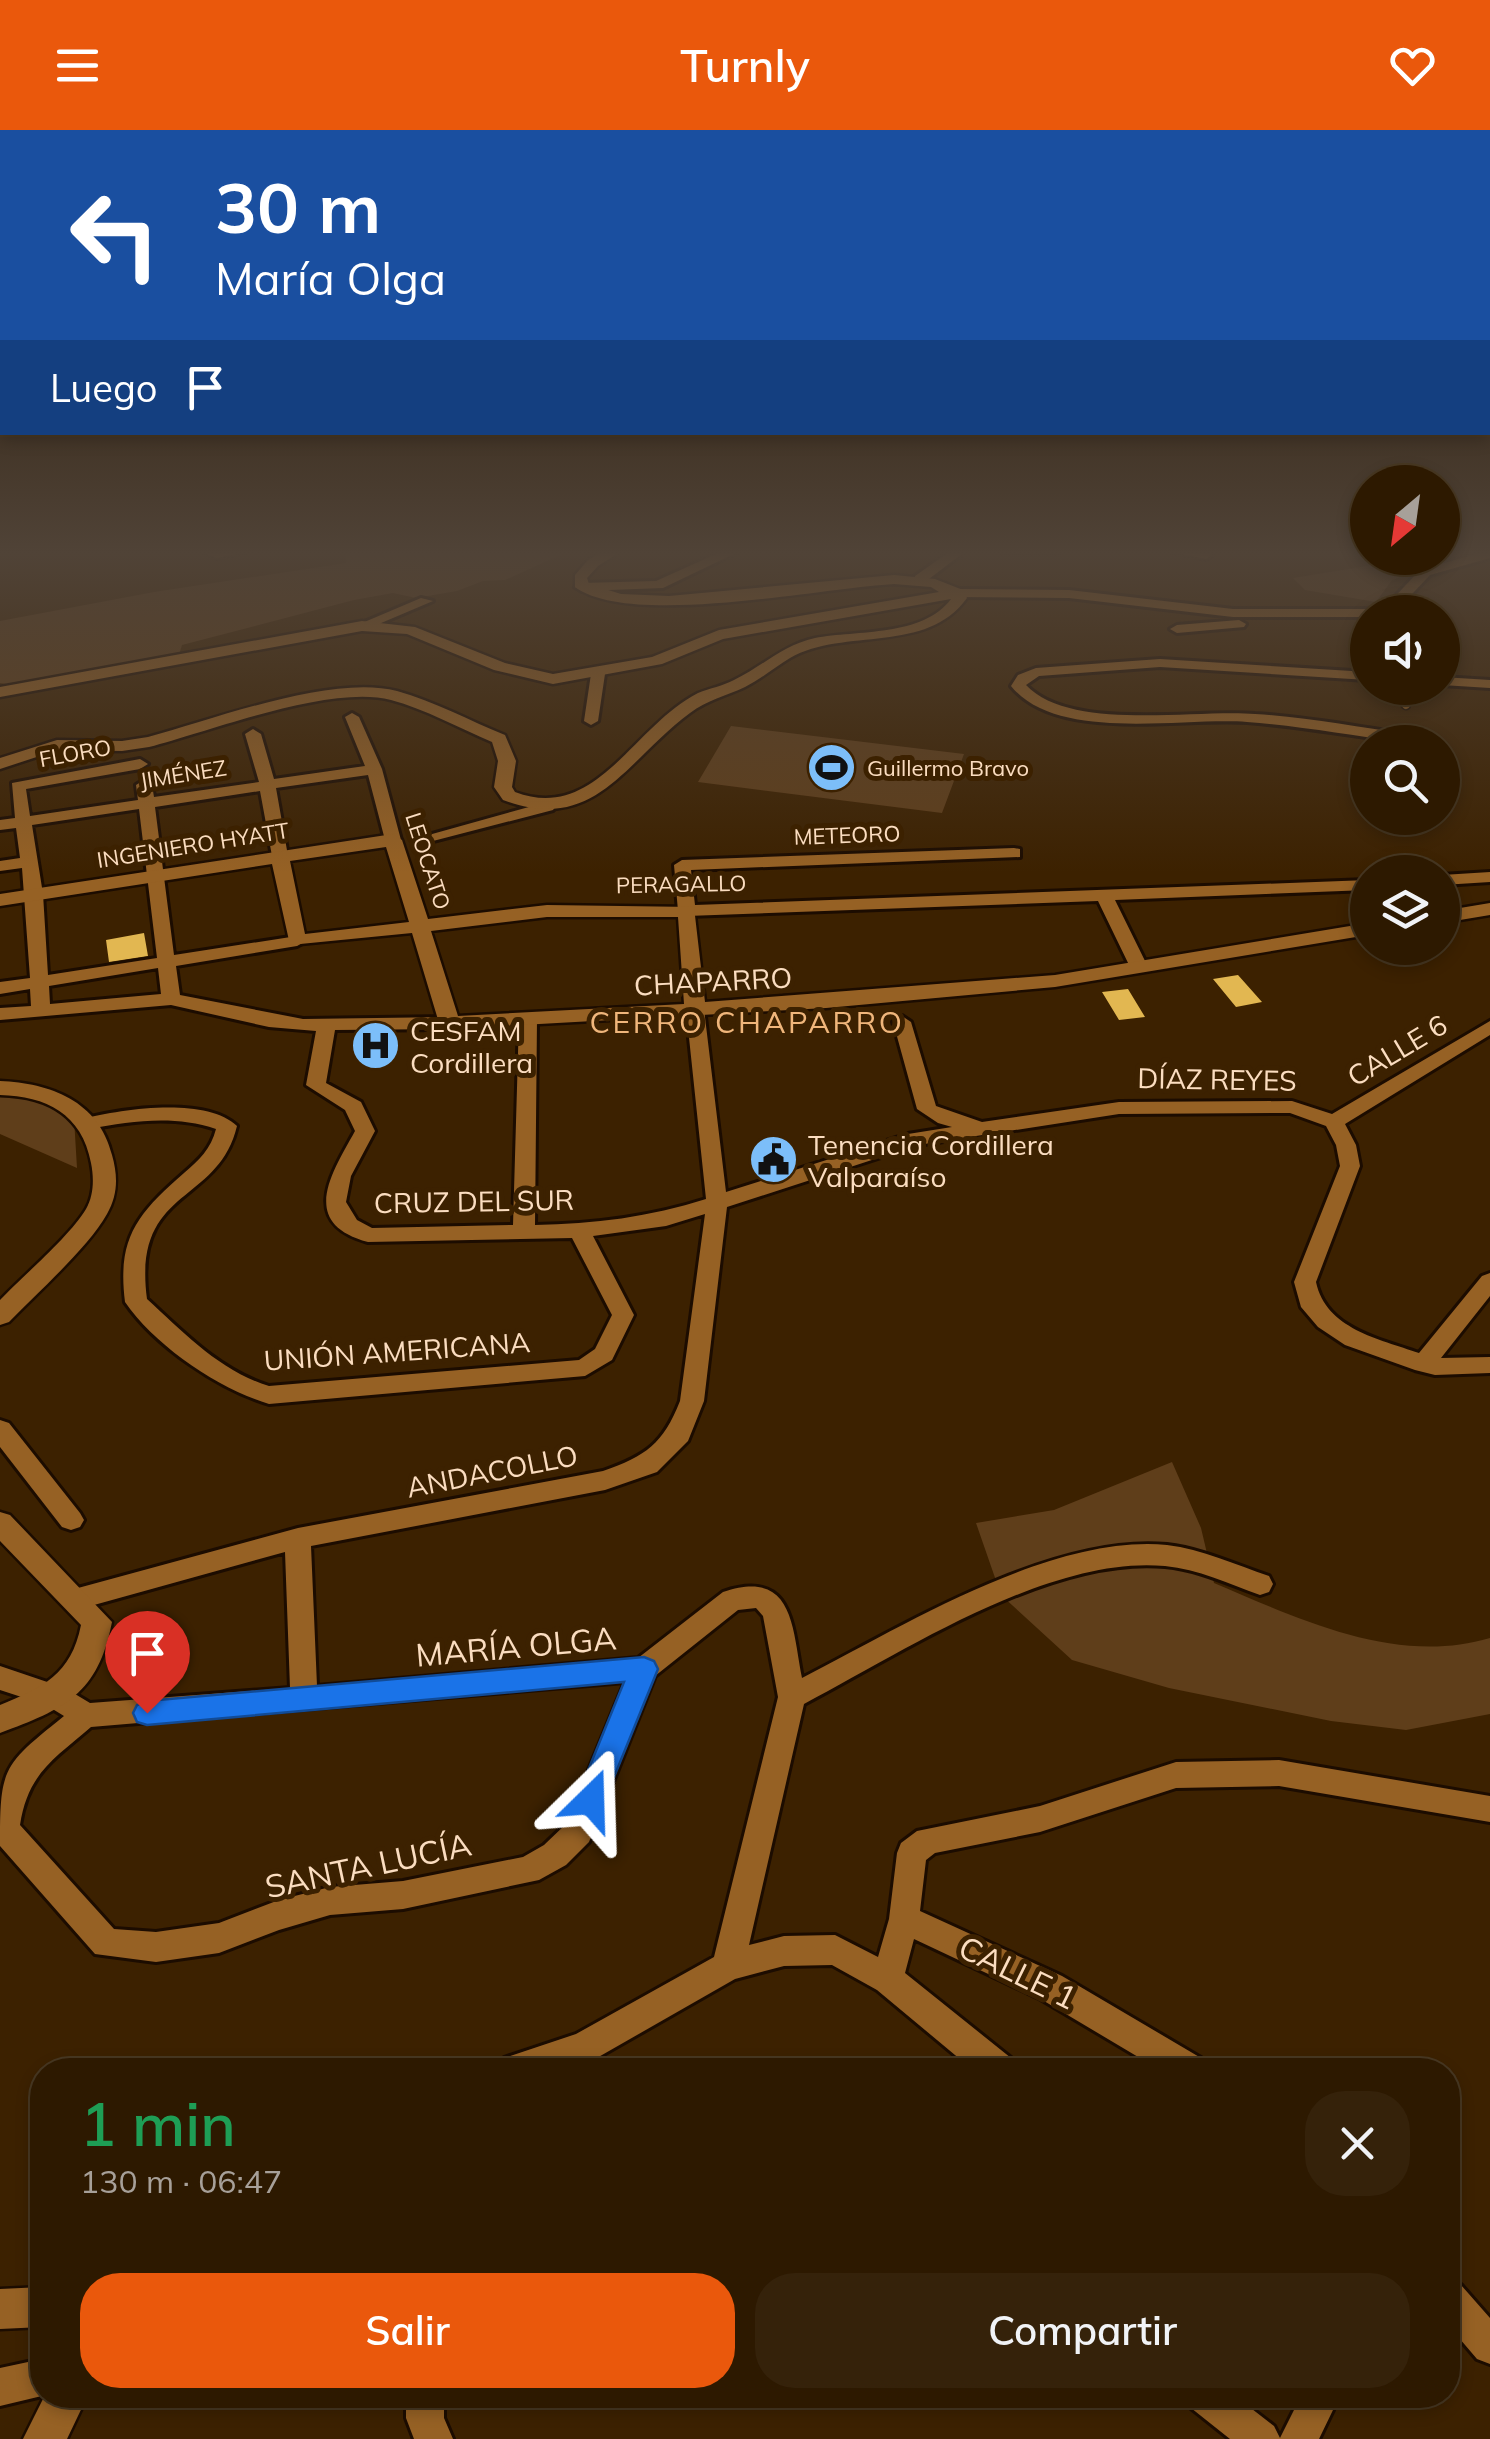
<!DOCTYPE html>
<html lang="es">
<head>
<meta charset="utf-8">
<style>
  :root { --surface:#2d1900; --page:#35220a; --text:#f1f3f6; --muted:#a7a099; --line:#483822; --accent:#ea580c }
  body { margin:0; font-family:Mulish,sans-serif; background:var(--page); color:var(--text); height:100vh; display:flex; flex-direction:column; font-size:38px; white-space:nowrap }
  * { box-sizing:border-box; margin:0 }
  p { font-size:32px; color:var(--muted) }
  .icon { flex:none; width:55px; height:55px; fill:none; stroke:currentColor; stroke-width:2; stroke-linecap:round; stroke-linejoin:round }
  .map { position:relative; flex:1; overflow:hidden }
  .sheet { position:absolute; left:30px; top:1928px; width:1430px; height:350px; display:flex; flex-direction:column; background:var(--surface); border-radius:40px; box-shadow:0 5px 15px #0003,0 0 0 2px var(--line) }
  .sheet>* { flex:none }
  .banner { position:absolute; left:0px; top:0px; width:1490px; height:305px; box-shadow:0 5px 15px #0003,0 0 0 2px var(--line); background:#1a4fa0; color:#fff; overflow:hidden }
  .needle { width:65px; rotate:209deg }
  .buttons { position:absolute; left:1350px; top:335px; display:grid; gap:20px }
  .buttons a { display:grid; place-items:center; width:110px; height:110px; border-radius:50%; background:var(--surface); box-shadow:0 5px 15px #0003,0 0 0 2px var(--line); font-size:50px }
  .pin { position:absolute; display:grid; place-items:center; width:85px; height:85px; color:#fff; margin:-102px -42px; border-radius:50% 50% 50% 0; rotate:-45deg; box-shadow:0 0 10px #0007 }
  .pin .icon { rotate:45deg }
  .me { position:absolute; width:110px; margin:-55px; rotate:22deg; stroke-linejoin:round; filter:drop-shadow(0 0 8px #0008) }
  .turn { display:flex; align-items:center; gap:35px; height:210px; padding:0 50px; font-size:45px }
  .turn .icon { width:130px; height:130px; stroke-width:2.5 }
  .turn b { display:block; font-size:70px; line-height:85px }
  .then { display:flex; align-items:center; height:95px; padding:0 50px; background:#0003; gap:20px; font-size:38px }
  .round { display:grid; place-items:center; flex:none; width:105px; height:105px; border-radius:40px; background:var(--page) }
  .overview { display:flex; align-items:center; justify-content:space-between; height:170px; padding:0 50px }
  h1 { font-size:60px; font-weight:600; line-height:75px; color:#1e9e55 }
  .primary-button { display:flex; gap:20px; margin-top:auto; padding:20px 50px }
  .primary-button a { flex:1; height:115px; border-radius:40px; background:var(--accent); color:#fff; font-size:40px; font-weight:600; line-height:115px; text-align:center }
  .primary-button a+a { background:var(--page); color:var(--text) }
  header { display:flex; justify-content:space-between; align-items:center; height:130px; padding:0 50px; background:var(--accent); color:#fff; font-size:45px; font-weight:600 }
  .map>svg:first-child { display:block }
  .green { fill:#5f3e1a }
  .building { fill:#e2b751 }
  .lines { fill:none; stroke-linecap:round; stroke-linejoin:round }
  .lane-casing { stroke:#1c0c00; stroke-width:11 }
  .street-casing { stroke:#1c0c00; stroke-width:6 }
  .secondary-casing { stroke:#1c0c00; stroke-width:5 }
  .lane { stroke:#966124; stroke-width:8 }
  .street { fill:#966124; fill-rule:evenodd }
  .secondary { fill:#966124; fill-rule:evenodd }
  .route { fill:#1a73e8; stroke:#114b97; stroke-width:2.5 }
  .labels { text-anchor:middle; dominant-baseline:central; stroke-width:10; stroke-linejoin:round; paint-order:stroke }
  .far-street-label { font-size:22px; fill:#fbddc0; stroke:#3c2100 }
  .far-poi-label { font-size:22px; fill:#fbddc0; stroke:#3c2100; text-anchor:start }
  .street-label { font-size:28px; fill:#fbddc0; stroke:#3c2100 }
  .poi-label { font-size:28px; fill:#fbddc0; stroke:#3c2100; text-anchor:start }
  .neighbourhood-label { font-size:30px; letter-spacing:2.5px; fill:#f0b67b; stroke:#3c2100 }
  .near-street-label { font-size:32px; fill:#fbddc0; stroke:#3c2100 }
</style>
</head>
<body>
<header><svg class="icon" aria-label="menu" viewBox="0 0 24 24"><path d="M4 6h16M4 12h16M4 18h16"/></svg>Turnly<svg class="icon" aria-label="heart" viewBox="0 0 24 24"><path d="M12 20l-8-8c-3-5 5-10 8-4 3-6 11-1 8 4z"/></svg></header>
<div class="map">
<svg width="1490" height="2309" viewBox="0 0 1490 2309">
  <rect width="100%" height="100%" fill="#3c2100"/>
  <path class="green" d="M345,420H571L505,450L483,451L457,461L416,468L393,463L354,470L182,515L179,525L12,555L0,553V491L154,462L346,433Z
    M1345,420H1367L1368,428H1440L1420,441L1392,450L1376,472L1305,460L1293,448L1373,435Z
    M731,596L964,624L942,683L698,652Z
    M0,964L38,969L74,988L77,1038L0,1004Z
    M1172,1332L1201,1398L1214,1453C1299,1489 1396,1536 1490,1508V1584L1406,1600L1331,1591L1169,1558L1072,1530L1001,1465L976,1393L1054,1380Z"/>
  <path class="building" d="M144,803L148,826L109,832L106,810Z
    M1238,845L1262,872L1236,877L1213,849Z
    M1128,859L1145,887L1119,890L1102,862Z"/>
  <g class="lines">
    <defs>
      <path id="lane" d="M1392,558L1406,575"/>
      <path id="street" d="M199,420H255L217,428Z
        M725,420H742L663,458L582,461L575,457L582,453L656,451Z
        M952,420H967L925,452H915V446Z
        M998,420H1063L1057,424H1004Z
        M1162,420H1199L1212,425L1206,429Z
        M1490,420V428L1430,445L1395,482H1368V487H1233L1069,468L958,467L951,463L958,459L1069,460L1233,479H1368L1386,476L1420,440Z
        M421,468L433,471L367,499L355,496Z
        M1239,490L1246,494L1244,497L1177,503L1170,499L1177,495Z
        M1160,529L1368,542V550L1160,537L1039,546L1026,555C1070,602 1194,579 1255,584C1306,587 1357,597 1407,604L1415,609L1400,612C1349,605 1299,596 1247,592C1181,587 1057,613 1011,556L1018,545L1036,538Z
        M598,540L605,544L598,591L591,595L584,591L591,544Z
        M1442,547L1490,550V558L1442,555Z
        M352,583L359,587L382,639L401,710L399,714L393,715L385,710L368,645L276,658L288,726L280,731L272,726L260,661L155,677L174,825L297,806L306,811L297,816L176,836L180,865L303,889L450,887L459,893L450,899L335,900L326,953L361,972L375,1001L351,1046L346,1072L357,1090L372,1098L513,1095L519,889L528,883L537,889L535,1095C594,1094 650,1087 706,1069L686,879L695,873L704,879L726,1062L908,1004L952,997L938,993L917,979L893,892L902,886L911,892L936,976L982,992L1119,972L1292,971L1332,984L1490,891V905L1345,994L1356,1015L1360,1036L1316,1152C1326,1199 1379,1209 1419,1223L1482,1146L1490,1143V1166L1441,1228L1490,1227V1243L1435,1245L1415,1240L1345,1215L1318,1197L1301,1177L1294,1152L1340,1036L1336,1015L1326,996L1290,983L1119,984L918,1015L727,1077L704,1271L688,1311L657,1342L605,1360L311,1416L317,1556L638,1528L723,1462C794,1438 792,1497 802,1548C902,1497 1051,1404 1167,1415C1202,1419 1236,1435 1269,1446L1273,1454L1269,1462L1260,1465C1229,1454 1198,1439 1165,1436C1050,1425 903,1522 804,1574L749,1815L784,1806L835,1805L878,1827L889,1789L897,1723L901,1713L917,1701L1040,1676L1176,1632L1279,1630L1490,1666V1692L1279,1656L1176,1658L1040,1702L935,1723L926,1730L920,1781L1062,1846L1201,1928L1206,1940H1160L1039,1868L914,1809L905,1843L1011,1928L1016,1940H973L877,1860L832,1835L784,1836L735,1849L595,1929L566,1940H499L504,1928L576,1904L714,1827L778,1567L763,1486L756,1478L738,1480L655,1546L589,1712L566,1735L539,1750L403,1779L330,1785L279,1800L219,1823L156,1832L95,1824L0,1716C0,1637 2,1636 64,1586L46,1575L0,1560V1536L65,1558L90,1573L290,1558L285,1422L76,1480L67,1477L63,1469L67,1461L298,1398L603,1341C646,1326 663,1314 680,1271L705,1084L666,1096L593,1106L634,1185L612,1230L585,1246L269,1274C219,1259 155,1216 125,1172C117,1108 137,1084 184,1043C199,1030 211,1019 216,999C174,985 132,991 89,999L79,993L82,989C121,979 206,966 237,996C218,1076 132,1056 147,1169C184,1203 220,1241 269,1256L579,1230L595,1219L612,1185L572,1108L368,1112C298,1093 332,1043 355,1001L345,980L306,955L316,901L269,897L171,875L0,890V878L31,876L30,859L0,864V852L30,848L22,738L0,741V731L20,728L16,698L0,700V690L15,688L12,653L140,629L148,634L140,639L26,659L30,686L138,670L136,655L144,650L152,655L154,667L259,652L245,604L253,599L261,604L274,649L365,636L345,587ZM139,679L157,828L48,845L43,764L32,695ZM158,838L161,864L50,874L49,856ZM625,1552L567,1693L544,1715L523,1727L403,1751L330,1757L279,1770L219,1793L156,1802L114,1799L20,1695C28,1643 54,1629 91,1597Z
        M547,672L555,677L553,680L433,711L425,706Z
        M1014,718L1020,719V727L691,740L695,775L1368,750V760L1115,770L1148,837L1139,842L1130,837L1098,771L687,786L678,781L674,735L682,730Z
        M1490,742V752L1442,755V745Z
        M0,1290L9,1293L80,1383L84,1390L80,1397L71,1400L62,1397L0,1317Z
        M1448,2150L1461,2155L1490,2188V2234L1477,2229L1448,2195Z
        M42,2229V2265H46L0,2276V2238Z
        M406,2265H444V2288L453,2309H414L406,2288Z
        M1185,2265H1234L1274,2296L1280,2308L1294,2280L1287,2265H1326L1333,2280L1319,2309H1230L1191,2278Z"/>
      <path id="secondary" d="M605,420H623L598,436L587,448L589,454L621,464L669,466L894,445L935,449L963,460L967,468C926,525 845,497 790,528C775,537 761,549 745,557C726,566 707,570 690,583C625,631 595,705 503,670L494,657L498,631L492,612C459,598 425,579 391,570C331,554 211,601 149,617L122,621L58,620L0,639V628L57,610L122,611L148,607C215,589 332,544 397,561C434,571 470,591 505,605L516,631L512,657L515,662C596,693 633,596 698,563C710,558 723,556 734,550C763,536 783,515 815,508C857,500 923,507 951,469L723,509L662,534L553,554L494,540L407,504L362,501L0,567V557L362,491L415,497L505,533L553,544L652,527L719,500L939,462L931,457L894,454C821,458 631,498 575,457V445L588,430Z
        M393,704L402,710L428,789L547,775L694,777L705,872L1055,845L1368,793V805L1055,857L826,878L450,899L439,893L412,803L290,815L272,734L0,776V764ZM386,717L409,792L305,804L290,731ZM547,787H678L684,874L458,886L431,801Z
        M1490,773V785L1442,793V781Z
        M0,951C50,953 99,971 112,1025C118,1046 118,1065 107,1084C88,1118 37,1163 9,1192L0,1195V1170C24,1145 70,1106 86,1079C94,1065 94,1048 91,1033C82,984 46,966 0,965Z
        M0,1382L10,1385L112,1492C98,1564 65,1579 0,1603V1575C43,1557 71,1545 81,1495L0,1411Z
        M42,2157V2197L0,2199V2159Z
        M45,2265H88L67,2309H23Z"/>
    </defs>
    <use href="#lane" class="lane-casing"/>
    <use href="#street" class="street-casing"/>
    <use href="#secondary" class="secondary-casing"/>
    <use href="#lane" class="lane"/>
    <use href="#street" class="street"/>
    <use href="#secondary" class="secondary"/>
  </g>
  <linearGradient id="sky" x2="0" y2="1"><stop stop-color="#211200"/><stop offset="0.57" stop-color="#504337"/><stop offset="1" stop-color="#504337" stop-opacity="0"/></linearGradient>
  <rect width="1490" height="743" fill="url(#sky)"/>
  <path class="route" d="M644,1527L654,1531L658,1539L601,1679L591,1683L580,1679L576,1670L624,1552L147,1595L137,1592L133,1583L137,1575L147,1571Z"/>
  <defs>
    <symbol id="stadium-disc" viewBox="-11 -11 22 22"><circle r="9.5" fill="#7cbef9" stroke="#3c2100"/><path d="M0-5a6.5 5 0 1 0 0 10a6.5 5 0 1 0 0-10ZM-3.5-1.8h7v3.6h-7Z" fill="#111"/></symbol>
    <symbol id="hospital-disc" viewBox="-11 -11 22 22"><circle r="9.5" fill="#7cbef9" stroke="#3c2100"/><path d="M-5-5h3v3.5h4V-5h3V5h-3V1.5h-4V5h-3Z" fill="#111"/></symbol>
    <symbol id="civic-disc" viewBox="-11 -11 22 22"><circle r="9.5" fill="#7cbef9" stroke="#3c2100"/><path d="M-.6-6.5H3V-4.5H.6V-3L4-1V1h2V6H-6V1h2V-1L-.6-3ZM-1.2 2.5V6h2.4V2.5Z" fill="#111"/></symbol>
  </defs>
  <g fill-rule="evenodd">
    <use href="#stadium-disc" x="804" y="610" width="55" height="55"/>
    <use href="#hospital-disc" x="348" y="888" width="55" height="55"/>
    <use href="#civic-disc" x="746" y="1002" width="55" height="55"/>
  </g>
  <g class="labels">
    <g class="far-street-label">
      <text transform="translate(75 623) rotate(-10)">FLORO</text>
      <text transform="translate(183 644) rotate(-9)">JIMÉNEZ</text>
      <text transform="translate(847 705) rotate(-2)">METEORO</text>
      <text transform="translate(193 715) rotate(-9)">INGENIERO HYATT</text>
      <text transform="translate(428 731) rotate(72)">LEOCATO</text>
      <text transform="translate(681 754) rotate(-1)">PERAGALLO</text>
    </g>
    <g class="far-poi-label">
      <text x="867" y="638">Guillermo Bravo</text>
    </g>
    <g class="street-label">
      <text transform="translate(713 851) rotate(-3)">CHAPARRO</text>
      <text transform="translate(1397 920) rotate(-31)">CALLE 6</text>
      <text transform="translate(1217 949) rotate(1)">DÍAZ REYES</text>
      <text transform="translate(474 1071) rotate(-1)">CRUZ DEL SUR</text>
      <text transform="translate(397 1221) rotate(-4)">UNIÓN AMERICANA</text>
      <text transform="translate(492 1341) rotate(-11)">ANDACOLLO</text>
    </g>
    <g class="poi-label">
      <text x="410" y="900">CESFAM<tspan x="410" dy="32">Cordillera</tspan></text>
      <text x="808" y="1014">Tenencia Cordillera<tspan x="808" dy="32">Valparaíso</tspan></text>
    </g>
    <g class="neighbourhood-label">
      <text x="747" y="892">CERRO CHAPARRO</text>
    </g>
    <g class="near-street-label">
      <text transform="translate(516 1516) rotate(-5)">MARÍA OLGA</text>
      <text transform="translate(368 1735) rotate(-12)">SANTA LUCÍA</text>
      <text transform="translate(1018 1842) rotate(26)">CALLE 1</text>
    </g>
  </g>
</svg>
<div class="buttons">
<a><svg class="needle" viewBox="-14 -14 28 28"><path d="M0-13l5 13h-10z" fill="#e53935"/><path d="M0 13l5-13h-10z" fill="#a7a099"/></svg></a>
<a><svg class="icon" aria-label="sound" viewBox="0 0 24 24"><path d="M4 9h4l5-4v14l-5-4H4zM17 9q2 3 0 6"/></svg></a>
<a><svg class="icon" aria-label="search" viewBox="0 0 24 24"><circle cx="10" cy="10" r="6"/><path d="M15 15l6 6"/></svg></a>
<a><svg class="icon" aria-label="layers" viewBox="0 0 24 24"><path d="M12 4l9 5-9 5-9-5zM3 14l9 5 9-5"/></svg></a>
</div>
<div class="pin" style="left:147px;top:1583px;background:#d93025"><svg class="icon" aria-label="arrive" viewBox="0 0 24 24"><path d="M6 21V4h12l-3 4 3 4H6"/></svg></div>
<svg class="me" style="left:591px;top:1670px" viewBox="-20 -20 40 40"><path d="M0-17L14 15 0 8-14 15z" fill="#1a73e8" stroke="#fff" stroke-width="4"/></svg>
<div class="banner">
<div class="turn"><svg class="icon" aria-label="left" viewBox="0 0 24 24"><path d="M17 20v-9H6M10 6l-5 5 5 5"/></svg><div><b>30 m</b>María Olga</div></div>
<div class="then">Luego<svg class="icon" aria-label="arrive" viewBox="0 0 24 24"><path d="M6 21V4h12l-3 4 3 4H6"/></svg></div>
</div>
<section class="sheet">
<div class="overview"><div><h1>1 min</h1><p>130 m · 06:47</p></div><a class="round"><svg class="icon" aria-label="close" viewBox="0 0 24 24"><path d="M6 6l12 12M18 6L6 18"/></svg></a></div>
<div class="primary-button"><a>Salir</a><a>Compartir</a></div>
</section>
</div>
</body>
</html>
